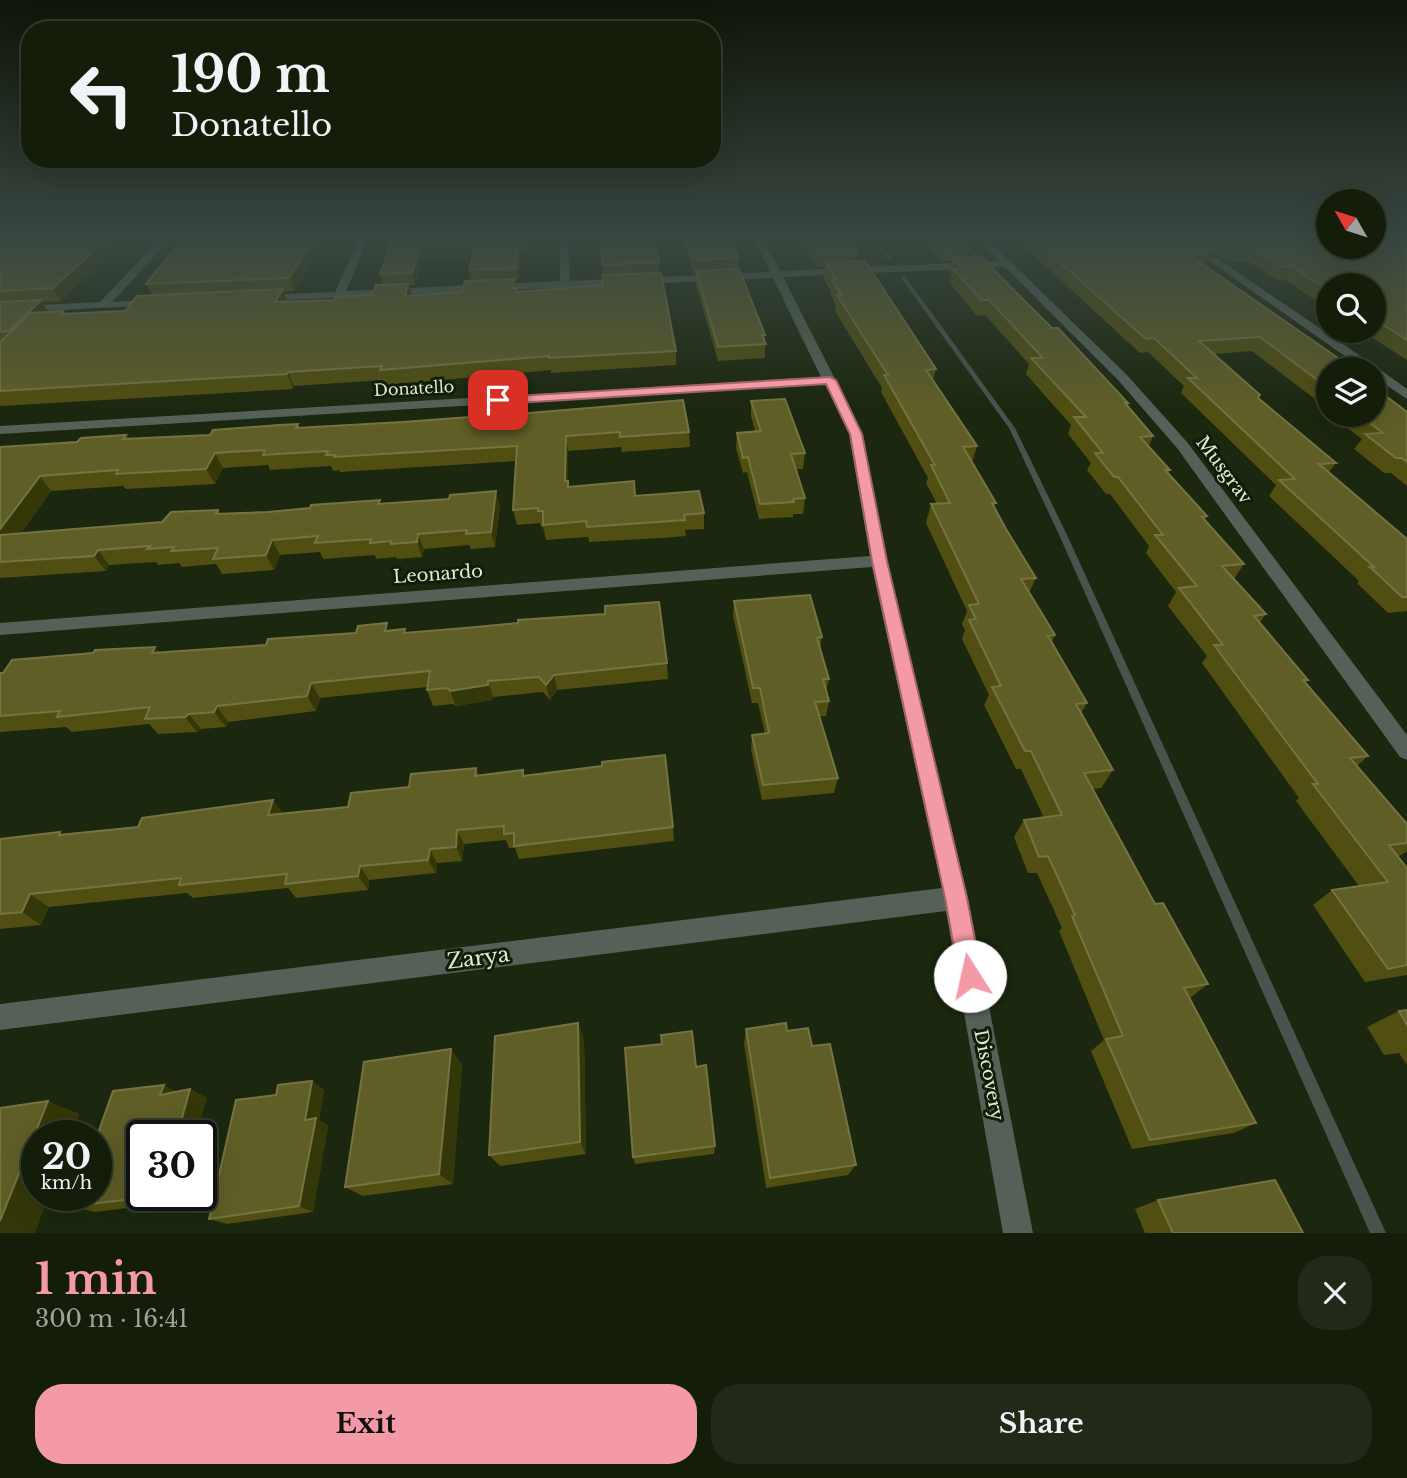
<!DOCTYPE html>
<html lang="en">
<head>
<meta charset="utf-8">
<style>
  :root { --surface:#141d0a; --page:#212a18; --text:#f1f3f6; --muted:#9da29c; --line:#333b2b; --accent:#f49aa6 }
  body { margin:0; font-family:"Libre Baskerville",serif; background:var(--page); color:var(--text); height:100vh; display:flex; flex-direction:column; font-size:26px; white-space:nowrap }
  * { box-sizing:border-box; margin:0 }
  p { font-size:23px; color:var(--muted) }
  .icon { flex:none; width:38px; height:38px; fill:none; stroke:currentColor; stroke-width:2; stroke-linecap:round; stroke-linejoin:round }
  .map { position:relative; height:1233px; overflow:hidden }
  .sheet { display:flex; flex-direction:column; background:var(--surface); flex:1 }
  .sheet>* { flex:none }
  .banner { position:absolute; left:21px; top:21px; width:700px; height:147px; border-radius:28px; box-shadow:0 7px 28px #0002,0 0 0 2px var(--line); background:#141d0a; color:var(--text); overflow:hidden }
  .needle { width:46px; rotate:309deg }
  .controls { position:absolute; left:1316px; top:189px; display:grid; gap:14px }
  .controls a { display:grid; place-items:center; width:70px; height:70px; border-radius:50%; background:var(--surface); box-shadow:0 7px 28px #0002,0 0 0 2px var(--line); font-size:35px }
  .speed { position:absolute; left:21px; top:1120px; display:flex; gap:14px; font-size:35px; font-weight:700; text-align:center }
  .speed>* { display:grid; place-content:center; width:91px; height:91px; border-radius:50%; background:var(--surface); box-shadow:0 7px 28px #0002,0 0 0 2px var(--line); line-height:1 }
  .speed small { font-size:18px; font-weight:400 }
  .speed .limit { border:4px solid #111; border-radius:10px; background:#fff; color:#111 }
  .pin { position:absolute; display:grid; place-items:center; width:60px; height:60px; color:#fff; margin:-30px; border-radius:14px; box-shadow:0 4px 10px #0006 }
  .me { position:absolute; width:77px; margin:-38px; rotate:350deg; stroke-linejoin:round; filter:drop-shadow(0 0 5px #0008) }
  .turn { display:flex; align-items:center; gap:24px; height:147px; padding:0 35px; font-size:32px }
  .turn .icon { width:91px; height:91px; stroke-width:2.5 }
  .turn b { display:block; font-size:49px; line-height:60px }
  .round { display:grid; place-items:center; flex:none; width:74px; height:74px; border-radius:28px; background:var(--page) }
  .headline { display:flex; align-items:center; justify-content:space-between; height:119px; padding:0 35px }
  h1 { font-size:42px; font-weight:700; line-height:52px; color:var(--accent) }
  .button { display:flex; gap:14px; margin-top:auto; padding:14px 35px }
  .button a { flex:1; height:80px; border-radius:28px; background:var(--accent); color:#111; font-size:28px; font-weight:700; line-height:80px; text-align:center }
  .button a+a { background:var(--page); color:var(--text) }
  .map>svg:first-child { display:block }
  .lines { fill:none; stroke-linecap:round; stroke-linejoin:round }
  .stream { fill:#47534c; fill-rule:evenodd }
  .minor { fill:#556158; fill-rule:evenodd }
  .wall { fill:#504e11; fill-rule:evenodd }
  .shaded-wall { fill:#343707 }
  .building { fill:#5f5e27; stroke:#747442; stroke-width:2 }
  .route { fill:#f49aa6; stroke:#9f646c; stroke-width:2 }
  .labels { text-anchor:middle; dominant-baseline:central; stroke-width:6; stroke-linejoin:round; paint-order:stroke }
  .far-street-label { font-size:16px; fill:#e0e9d9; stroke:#111d05 }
  .street-label { font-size:18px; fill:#e0e9d9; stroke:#111d05 }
  .near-street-label { font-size:21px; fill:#e0e9d9; stroke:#111d05 }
</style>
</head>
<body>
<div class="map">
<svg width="1407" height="1233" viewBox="0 0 1407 1233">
  <rect width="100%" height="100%" fill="#1b270e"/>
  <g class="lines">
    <path class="stream" d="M872,237H876L892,259V260H888Z
      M901,276H905L1015,428L1068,537L1386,1233H1370L1060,537L1009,428L901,278Z"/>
    <path class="minor" d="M162,237H172L112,302L154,300L159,303L158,305L0,313V307L100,302Z
      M360,237H369L346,291L560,281L559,237H568L570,281L770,272L754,237H762L780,271L999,261L975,237H985L1126,374L1187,442L1407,735V760L1400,757L1177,448L1118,380L1005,267L783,277L863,434L887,561L968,898L1033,1233H1003L946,911L0,1030V1004L942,888L872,567L0,635V623L870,556L849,434L825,384L0,434V426L821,377L773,278L262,301L257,298L262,295L335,292Z
      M1176,237H1186L1378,368L1407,389V399L1374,377V369H1363Z"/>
  </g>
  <path class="wall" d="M0,237H128L61,301L42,302L48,312L63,311L65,314L125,311L152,295L146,284L184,237H330L327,244L320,245L294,291L283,292L287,302L334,300L372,295L383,285L380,274L394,237H526L525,252H521L518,280H515L517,291L603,285L602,265L659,262V273L676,351V365L551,373V370L385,385L383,380L294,386L293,389L0,406ZM473,256L469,270L471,281L462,292L412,296L409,285H415L423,260Z
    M683,237H731L738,258V269L765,335V358L718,361L696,284V273H693Z
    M796,237H848L858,252L856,261L936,369L933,381L977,446L972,463L996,503L994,507L1006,529L1036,578L1029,593L1055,635L1052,642L1087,703L1081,713L1113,770L1101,788L1092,789L1155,904L1208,984L1190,998L1256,1123L1234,1133L1132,1149L1091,1051L1104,1040L1059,931L1062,928L1037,873H1028L1014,837L1024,820L1044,818L1021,769H1016L984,705L989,695L962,639L965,630L962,624L967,611L926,523L931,504H937L926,483L928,478L881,392L882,388L835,311L836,306L831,295V291L823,278L825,266L817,267L801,241H798Z
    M926,237H958L969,249L967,257L1128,403L1127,406L1153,436L1149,446L1170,470L1168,474L1207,516L1205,520L1244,564L1234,579L1266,614L1260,622L1308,680L1305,683L1368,756L1357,766L1407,824V851L1398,857L1407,868V975L1365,982L1313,905L1332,890L1359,886L1296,801L1299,798L1202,663L1207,656L1168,606L1176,592L1146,553L1149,546L1110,494H1106L1087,470L1091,463L1068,434L1071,425L1026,374L1029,364L985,315L977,316L950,283L952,274L950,272L952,261H940L925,243Z
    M1014,237H1407V360L1362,331H1374V285H1328V309L1284,279L1276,280L1248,261L1228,262L1214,253L1209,263L1202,264L1328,369V409L1252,351L1213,354L1260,395L1258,398L1336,463L1329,472L1407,539V611L1388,613L1357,583L1359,581L1269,496L1276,485L1181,393L1184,386L1148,352L1140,353Z
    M1374,383L1379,387L1377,389L1407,412V486L1391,473H1384L1354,449L1362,439L1330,415H1374Z
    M751,401L805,453L803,469H796L805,498L803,514H793V517L759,519L747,472L743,473L736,448L737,433L755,431L751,416Z
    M506,415L689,432L690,447L622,452L621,447L568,451V481L569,487L635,496L704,513V529L685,530L686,536L661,538L589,542L588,537L546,540L543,527H541L540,523L517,525L513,510L516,461L340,472L339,470L333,471L331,466L270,470L268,465L223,468L215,484L126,489L123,486L51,491L21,533L162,522L218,510L221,514L268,512L382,504L500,507L495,547L471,549L469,545L424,549L422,557L397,559L396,557L376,559L375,555L323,559L320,552L280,555L274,570L222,574L216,564L182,567L179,563L158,565L156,562L109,565L106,571L0,578V447L77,442L126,435L129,439L210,435L298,424L300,428Z
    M734,601L822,637L820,648L829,679L826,691L829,701L826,716H819L838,778L834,793L762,800L751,750L752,735L765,734L758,703H752L733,616Z
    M390,631L667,663L668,679L557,690L550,700L543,692L493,697L492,700L456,706L453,704L433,706L427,690V687L320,698L316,711L228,722L226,727L201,729L197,732L158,734L149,724L72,732L66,727L0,732V673L160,653L266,645Z
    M476,768L479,775L525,776L673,827L674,841L519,859L515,848H509L506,840L464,844L462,861L437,863L436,873L369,880L368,890L296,898L288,888L193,898L187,893L49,907L41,925L0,929V839L60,832L62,834L348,807Z
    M1407,1010V1065L1399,1053L1384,1055L1367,1027L1399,1011Z
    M746,1029L787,1031L812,1046L856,1165L848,1175L766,1188L744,1044Z
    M584,1039L586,1154L500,1166L489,1155Z
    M462,1064L453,1184L363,1196L345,1187Z
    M696,1067L715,1146L714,1154L635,1164L633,1157Z
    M312,1081L324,1090L319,1120L328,1126L313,1212L227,1224L209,1219L276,1095Z
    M190,1089L207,1098L142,1195H180L178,1202L94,1212L72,1206L177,1092Z
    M1158,1200L1303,1233H1145L1135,1209Z"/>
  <path class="shaded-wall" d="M109,237H128L61,301L53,288Z
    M313,237H317L320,245L294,291L289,278Z
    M324,237H330L327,244Z
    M523,237H526L525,252L523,240Z
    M519,240L521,252L518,280L516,268Z
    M476,244L478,255L423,260L415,285L412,273L420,248Z
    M408,284L412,297L405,296Z
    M283,289L288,303L275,302Z
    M41,300L49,313L19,345L9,331Z
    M288,372L294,386L293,389L287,374Z
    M566,436L568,451V497L565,481Z
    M215,453L223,468L215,484L206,469Z
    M40,476L51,491L9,551L0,540V529Z
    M496,491L500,507L495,547L491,532Z
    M418,534L424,549L422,557L417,542Z
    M272,540L280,555L274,570L266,555Z
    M98,550L109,565L106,571L94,556Z
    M155,647L167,662L152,653Z
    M554,675L557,690L550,700L546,685Z
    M488,681L493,697L492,700L456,706L450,691Z
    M311,683L320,698L316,711L307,696Z
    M217,706L228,722L226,727L214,712Z
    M189,714L201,729L197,732L185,717Z
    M273,800L284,814L268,815Z
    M457,830L464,844L462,861L456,847Z
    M430,849L437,863L436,873L428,860Z
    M360,866L369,880L368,890L358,876Z
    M30,894L49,907L41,925L22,912Z
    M578,1023L584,1039L586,1154L580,1142Z
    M451,1049L462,1064L453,1184L439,1174Z
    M312,1081L324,1090L319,1120L328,1126L313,1212L299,1206L305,1120Z
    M164,1085L181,1094L160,1095Z
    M190,1089L207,1098L196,1136H177Z
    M48,1101L80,1114L71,1136H37V1195H49L35,1233H0V1221Z
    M159,1195H180L178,1202Z"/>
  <path class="building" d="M0,237H109L53,288L0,291Z
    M184,237H313L289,278L146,284Z
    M394,237H523V240H519L516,268L469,270L476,244L420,248L412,273L380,274Z
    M601,237H654L659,262L602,265Z
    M686,237H731L738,258L693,260Z
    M807,237H848L858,252L818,254Z
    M930,237H958L969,249L942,251Z
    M1031,237H1195L1215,251L1185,252L1354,369H1328V388L1260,337L1199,341L1260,395L1258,398L1336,463L1319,464L1407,539V597H1402L1370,567H1374L1279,480L1295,479L1188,378H1197L1154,338L1146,339Z
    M1214,237H1328V247H1374V237H1407V340L1374,319V285H1328V290L1290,266L1283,267L1254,248L1234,250Z
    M980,256L1052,328H1058L1128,403H1125L1153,436L1140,437L1170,470H1165L1207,516L1202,517L1244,564L1222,566L1266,614L1254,616L1308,680H1303L1368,756L1350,758L1407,824V843L1389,845L1407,868V965L1388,969L1332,890L1388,882L1313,784H1318L1214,645H1223L1179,588L1197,586L1155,535H1163L1118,477H1114L1095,453H1103L1074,417H1086L1031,358H1043L989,300H981L953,269L962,268L953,258Z
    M865,261L936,369L926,370L977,446L963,447L996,503H992L1006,529L1036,578L1021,579L1055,635L1048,636L1087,703L1076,704L1113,770L1084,773L1155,904L1163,903L1208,984L1184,988L1256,1123L1150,1140L1106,1039L1123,1036L1072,916L1075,915L1048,856L1039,857L1024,820L1062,815L1031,751H1025L992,687L1001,686L969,620L976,619L969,605L979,604L931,504L950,503L931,465H935L884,375H888L837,295H841L832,280L836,279L825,262Z
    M739,269L765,335H762L766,344L718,347L696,271Z
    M661,273L676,351L549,358V356L380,370L382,366L288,372L287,374L0,391V342L31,313L63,311L60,314L125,311L137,296L283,289L275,302L334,300L336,297L372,295L376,285L408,284L405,296L462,292L465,281L514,279L513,288H516V292L603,285V275Z
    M41,300L9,331L0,332V302Z
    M1374,383L1379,387H1374L1407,412V462L1402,458H1396L1365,434L1383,433L1359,415H1374Z
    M785,399L805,453L791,454L805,498L793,499L794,502L760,504L748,457L743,458L737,433L761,431L751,401Z
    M683,400L689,432L620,437V432L566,436L565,481H568V487L634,481L635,496L699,491L704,513L684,515L685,520L587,527L586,521L543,525V511H538V508L513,510L517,446L334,457L335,455H326L328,451L263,455L265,450L215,453L206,469L116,474L118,470L40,476L0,529V447L77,442L81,438L126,435L123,439L210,435L213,430L279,425L298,424L296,428L403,422L483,416L484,413L505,411V415Z
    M496,491L491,532L466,534L467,530L418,534L417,542L391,544V541L370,543L371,539L315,543L318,536L272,540L266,555L213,559L218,548L171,551L174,547L147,549L150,546L98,550L94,556L0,562V535L162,522L171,512L218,510L216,514L268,512L310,508L311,505L380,500L378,504L449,499L450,495Z
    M810,595L822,637L817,638L829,679H823L829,701L815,702L838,778L763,785L752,735L769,733L760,688H753L734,601Z
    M659,602L667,663L554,675L546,685L539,677L488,681V685L450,691L448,688L427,690L430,671L311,683L307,696L217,706L214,712L189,714L185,717L145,719L150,707L57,717L60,711L0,716V673H3L12,660L93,653L95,650L155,647L152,653L266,645L268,639L356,633L358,626L387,623L385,631L405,629L404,633L465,628L518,623V620L605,614V606Z
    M665,755L673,827L514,846V833L504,834V826L457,830L456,847L430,849L428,860L360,866L358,876L285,884L287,874L179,885L181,878L30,894L22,912L0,914V839L60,832L59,835L138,827L142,818L273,800L268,815L348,807L351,793L409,787L411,774L476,768L475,776L523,770V776L602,766V762Z
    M1407,1010V1025L1399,1011Z
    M578,1023L580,1142L489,1155L495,1036Z
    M786,1023L787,1031L808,1028L812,1046L830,1044L856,1165L770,1178L746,1029Z
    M692,1031L696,1067L706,1065L715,1146L633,1157L625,1048L662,1044L661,1035Z
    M451,1049L439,1174L345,1187L364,1062Z
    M312,1081L305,1120L316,1118L299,1206L209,1219L236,1100L276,1095L278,1085Z
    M164,1085L160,1095L190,1089L177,1136H142V1195L159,1196L72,1206L76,1195H96V1139L113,1091Z
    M48,1101L0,1221V1108Z
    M1275,1180L1303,1233H1173L1158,1200Z"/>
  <linearGradient id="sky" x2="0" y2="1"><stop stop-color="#0f1508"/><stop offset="0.58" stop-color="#394741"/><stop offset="1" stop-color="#394741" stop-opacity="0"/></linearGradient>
  <rect width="1407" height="409" fill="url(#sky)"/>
  <path class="route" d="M830,377L836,380L862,434L887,561L967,898L982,976L978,984L970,987L962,984L959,976L945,898L872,561L850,434L826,384L498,404L492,400L498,397Z"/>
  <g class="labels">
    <g class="far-street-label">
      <text transform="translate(414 388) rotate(-3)">Donatello</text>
    </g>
    <g class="street-label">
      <text transform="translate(1224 470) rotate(53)">Musgrav</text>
      <text transform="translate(438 574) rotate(-4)">Leonardo</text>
      <text transform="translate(989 1075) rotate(79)">Discovery</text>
    </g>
    <g class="near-street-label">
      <text transform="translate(478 958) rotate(-7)">Zarya</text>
    </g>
  </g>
</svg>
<div class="controls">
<a><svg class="needle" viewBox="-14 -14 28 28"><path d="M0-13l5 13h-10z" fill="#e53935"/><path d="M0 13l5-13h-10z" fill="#9da29c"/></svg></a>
<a><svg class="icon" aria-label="search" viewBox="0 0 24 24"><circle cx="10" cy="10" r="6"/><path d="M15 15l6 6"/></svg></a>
<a><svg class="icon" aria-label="layers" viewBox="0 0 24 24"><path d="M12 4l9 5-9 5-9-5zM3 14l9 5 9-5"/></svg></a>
</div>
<div class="speed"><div>20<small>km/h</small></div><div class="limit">30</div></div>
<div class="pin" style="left:498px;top:400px;background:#d93025"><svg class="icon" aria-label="arrive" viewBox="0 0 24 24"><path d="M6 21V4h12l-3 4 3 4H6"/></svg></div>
<svg class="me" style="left:970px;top:976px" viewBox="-20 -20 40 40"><circle r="19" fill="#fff"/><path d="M0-13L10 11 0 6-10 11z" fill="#f49aa6"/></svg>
<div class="banner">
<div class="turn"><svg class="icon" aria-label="left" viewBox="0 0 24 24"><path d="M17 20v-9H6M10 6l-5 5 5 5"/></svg><div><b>190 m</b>Donatello</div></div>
</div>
</div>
<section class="sheet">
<div class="headline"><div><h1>1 min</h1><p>300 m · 16:41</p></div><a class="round"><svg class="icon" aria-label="close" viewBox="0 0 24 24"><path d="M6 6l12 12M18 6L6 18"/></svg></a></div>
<div class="button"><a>Exit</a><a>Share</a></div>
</section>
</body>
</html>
